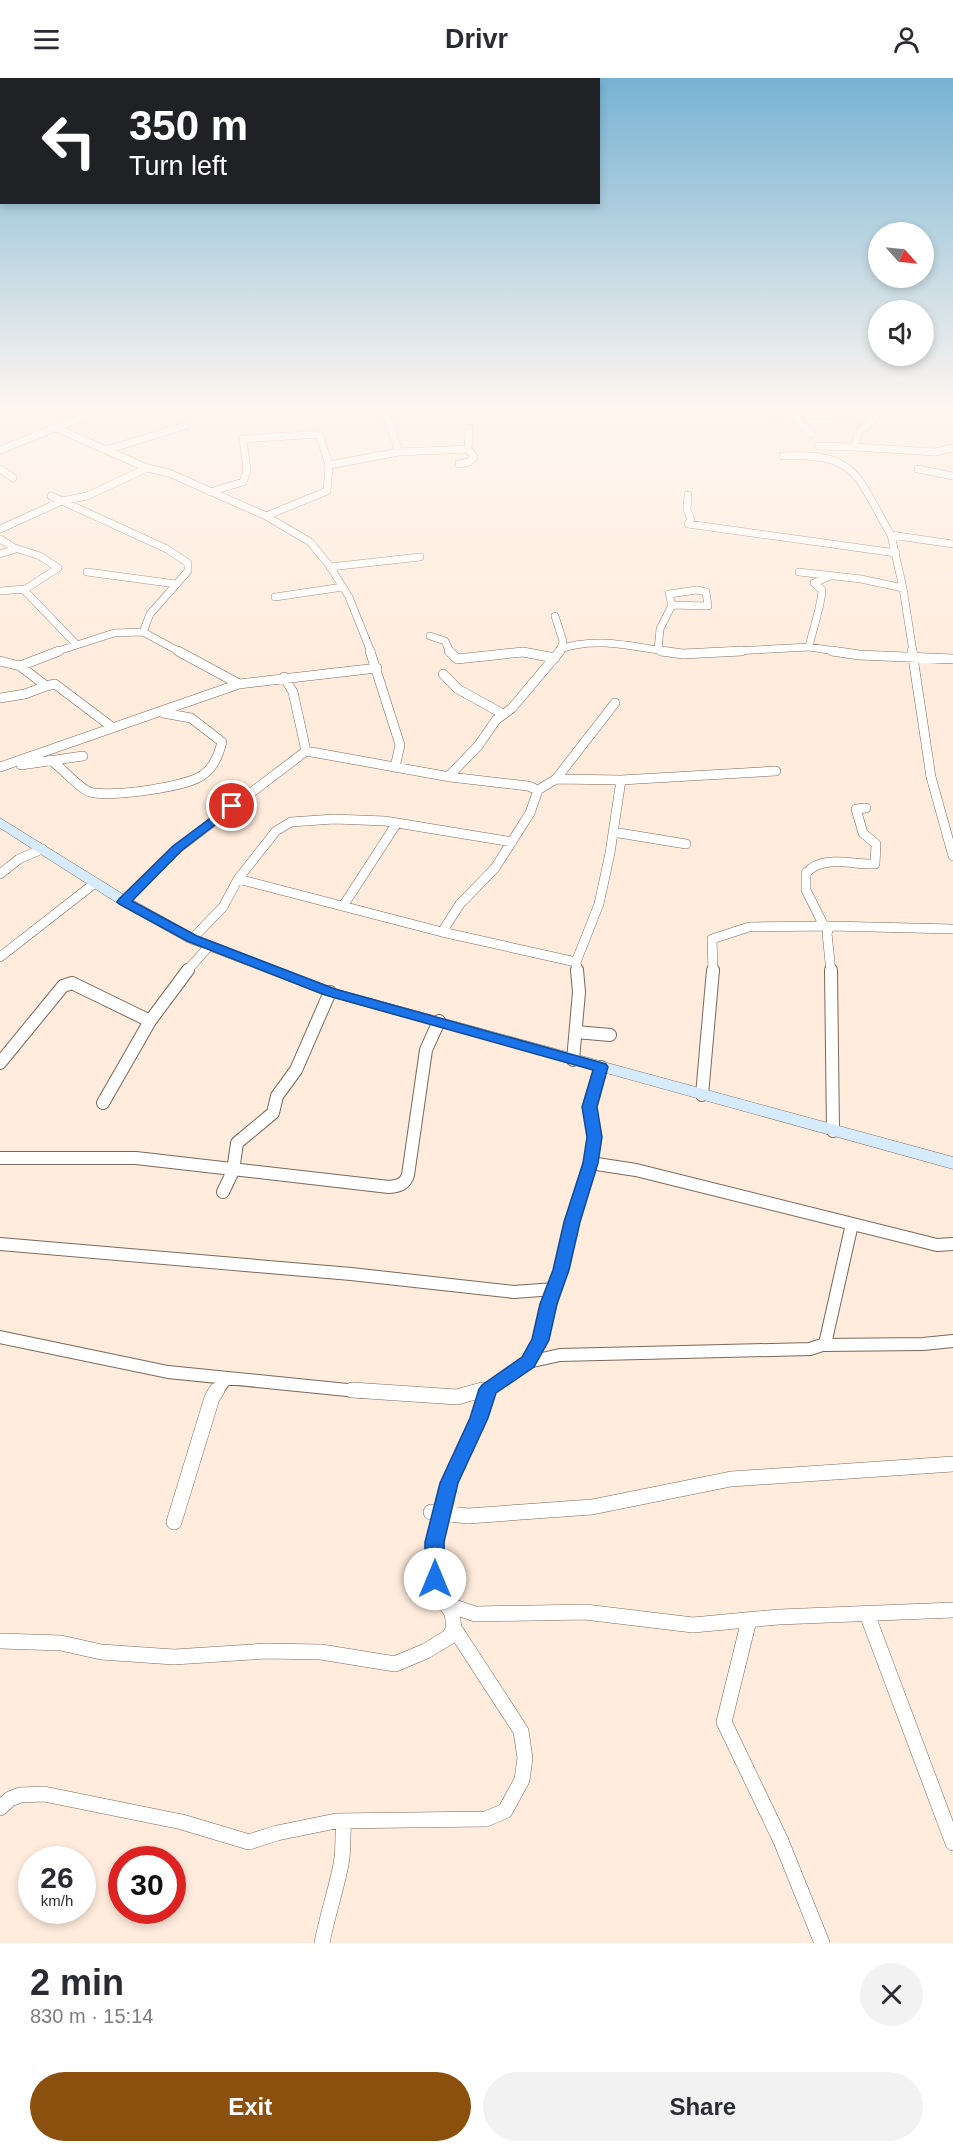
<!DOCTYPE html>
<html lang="en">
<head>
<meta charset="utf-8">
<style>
  :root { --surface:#fff; --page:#f2f2f3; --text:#2b2b33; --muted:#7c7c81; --accent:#8b4f0e }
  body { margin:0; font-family:Helvetica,sans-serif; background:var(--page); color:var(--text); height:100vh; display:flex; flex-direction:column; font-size:22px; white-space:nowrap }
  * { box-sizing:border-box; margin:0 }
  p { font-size:20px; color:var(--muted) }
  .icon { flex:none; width:33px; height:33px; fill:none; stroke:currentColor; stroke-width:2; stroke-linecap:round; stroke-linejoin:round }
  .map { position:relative; height:1865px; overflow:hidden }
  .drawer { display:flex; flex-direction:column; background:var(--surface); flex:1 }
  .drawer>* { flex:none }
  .guide { position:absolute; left:0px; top:0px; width:600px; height:126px; box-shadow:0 3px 9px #0003; background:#202124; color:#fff; overflow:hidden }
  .needle { width:39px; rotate:117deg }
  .controls { position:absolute; left:868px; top:144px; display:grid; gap:12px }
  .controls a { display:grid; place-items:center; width:66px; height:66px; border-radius:50%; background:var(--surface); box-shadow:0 3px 9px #0003; font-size:30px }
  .speed { position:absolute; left:18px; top:1768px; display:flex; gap:12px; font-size:30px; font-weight:700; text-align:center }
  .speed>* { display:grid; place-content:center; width:78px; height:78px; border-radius:50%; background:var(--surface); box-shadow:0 3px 9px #0003; line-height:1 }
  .speed small { font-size:15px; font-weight:400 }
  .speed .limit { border:9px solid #d22; background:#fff; color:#111 }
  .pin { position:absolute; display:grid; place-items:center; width:51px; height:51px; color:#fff; margin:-26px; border:3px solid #fff; border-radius:50%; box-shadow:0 2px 6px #0007 }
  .me { position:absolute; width:66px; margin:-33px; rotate:0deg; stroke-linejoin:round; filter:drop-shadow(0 0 4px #0008) }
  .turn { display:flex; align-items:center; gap:21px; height:126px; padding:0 30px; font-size:27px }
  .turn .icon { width:78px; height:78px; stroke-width:2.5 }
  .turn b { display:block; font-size:42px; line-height:51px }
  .round { display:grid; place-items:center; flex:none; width:63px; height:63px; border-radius:32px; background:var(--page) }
  .head { display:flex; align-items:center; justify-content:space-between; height:102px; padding:0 30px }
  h1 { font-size:36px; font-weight:800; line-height:45px }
  .action { display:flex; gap:12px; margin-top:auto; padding:12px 30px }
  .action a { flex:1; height:69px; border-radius:36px; background:var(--accent); color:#fff; font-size:24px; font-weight:800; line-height:69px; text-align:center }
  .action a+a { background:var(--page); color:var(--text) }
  header { display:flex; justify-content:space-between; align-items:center; height:78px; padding:0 30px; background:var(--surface); font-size:27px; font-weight:800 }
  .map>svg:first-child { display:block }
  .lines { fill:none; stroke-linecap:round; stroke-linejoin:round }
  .street-far3-casing { stroke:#79695c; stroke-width:8 }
  .street-far2-casing { stroke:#79695c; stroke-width:10 }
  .street-far1-casing { stroke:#79695c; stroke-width:14 }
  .street-casing { stroke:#79695c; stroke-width:16 }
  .secondary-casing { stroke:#79695c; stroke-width:1 }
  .street-far3 { stroke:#fff; stroke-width:7 }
  .street-far2 { stroke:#fff; stroke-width:9 }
  .street-far1 { stroke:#fff; stroke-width:12 }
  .street { stroke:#fff; stroke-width:15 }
  .secondary { fill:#d6ecfc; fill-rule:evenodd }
  .route { fill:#1a73e8; stroke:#114b97; stroke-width:1.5 }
</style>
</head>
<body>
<header><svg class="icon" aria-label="menu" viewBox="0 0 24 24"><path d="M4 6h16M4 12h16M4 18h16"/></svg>Drivr<svg class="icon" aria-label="person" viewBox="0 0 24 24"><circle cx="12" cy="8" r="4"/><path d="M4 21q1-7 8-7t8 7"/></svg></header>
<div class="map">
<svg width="953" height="1865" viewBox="0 0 953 1865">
  <rect width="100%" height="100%" fill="#ffecdd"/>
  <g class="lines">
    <defs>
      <path id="street-far3" d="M311,330L319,334L361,330
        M384,330L399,374
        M886,330L858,355L855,369L935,374L953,370
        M753,334L876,339
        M792,336L811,356
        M56,350L147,390L169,395L266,438L310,464L329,487L349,519L371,574
        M818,368L855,369
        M0,372L105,330
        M106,372L185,348
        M783,378C859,374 857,400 891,457
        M459,386L469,384L474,379L468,371L469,350
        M329,387L399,374L468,371
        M0,391L13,400
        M918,391L953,398
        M210,414L243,404L247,393L243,361L319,356L329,387L327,413L266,438
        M688,417L687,432L691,441L688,446L896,475
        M51,418L167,471L188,485V493L150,536L143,554L180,574
        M0,451L62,423L87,418L147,390
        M0,461L16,471L0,476
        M15,470L40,478L58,490L24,512L76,566
        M330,489L420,479
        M87,494L176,506
        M799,494L861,501L903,510
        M0,513L25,511
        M669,516L697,512L706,514L708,528L672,527
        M275,519L343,509
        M555,538L563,563L560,574
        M430,558L445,563L450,574
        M809,569C812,554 822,525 822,512L814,505L830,498
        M560,571C597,558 633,569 671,574
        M658,572L660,551L672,527L670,520
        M55,574L114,555L143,554
        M521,574H524
        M715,574L809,569L842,574
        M913,574L903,510L891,457L953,466"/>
      <path id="street-far2" d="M178,573L239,606
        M370,573L400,667L395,689
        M449,573L457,581L523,574L555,580
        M661,573L683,576L742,573
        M832,573L859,577L953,581
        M912,573L931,699L953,778
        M0,583L20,588L59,573
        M20,588L46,608L55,606L112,649
        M443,596L458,611L503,636
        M284,599L293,614L306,673
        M0,620L25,616L46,608
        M50,682C63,690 78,710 90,714C108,720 190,709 204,696C214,689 219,676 222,664L191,640L163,635
        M21,687L83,678
        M0,689L239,606L377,590
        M448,699L478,668L496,642L512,630L560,573
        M556,701L615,625
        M621,702L776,693
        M613,754L686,766
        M0,796L19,781L42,771
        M238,801L276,753L291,744L334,741L385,743L512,764
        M124,823L177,771L306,673L450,699L528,708L538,712L530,735L495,790L460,826L442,854L238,801L223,829L192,861
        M343,828L397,745
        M824,848L806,812V795C823,776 852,787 875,786L876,766L863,755L856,731L866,730
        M442,854L576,884L599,826L610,775L621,702L556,701L538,712
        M0,879L95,805
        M576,884L577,894
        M186,894L209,868
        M713,894L712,861L749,849L830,848
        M831,894L827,855L830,848L953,851"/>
      <path id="street-far1" d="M831,892L833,1053
        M576,954L610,957
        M573,982L579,914L577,892
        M0,985L63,908L72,905L150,943L188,892
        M702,1017L713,892
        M103,1025L150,943
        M0,1080H136L389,1109C398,1108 405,1107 408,1097L426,972L439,943
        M590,1085L636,1092L937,1167L953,1166
        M223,1114L233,1093L237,1065L273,1035L277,1018L296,992L330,914
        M0,1166L351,1196L514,1214L554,1211
        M0,1259L168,1294L367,1314
        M823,1267L923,1266L953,1263
        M528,1284L560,1277L810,1271L825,1266L852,1146
        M216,1314L226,1300
        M476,1314L488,1311L528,1284L540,1262L548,1226L561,1192L571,1145L590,1085L595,1059L589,1029L601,989
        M487,1314L488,1311"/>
      <path id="street" d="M352,1312L457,1319L482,1312
        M431,1434L468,1438L592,1429L731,1401L953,1386
        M174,1444L212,1320L217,1312
        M446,1526L475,1536L585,1534L693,1547L779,1539L953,1532
        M867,1536L953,1765
        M749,1542L724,1644L781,1763L822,1865
        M0,1563L61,1565L101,1574L174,1579L266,1573L321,1574L395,1586L426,1573L449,1559L454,1550L452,1535L440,1517L435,1501V1464L449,1405L479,1340L488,1312
        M0,1730L10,1721L20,1717L44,1716L182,1744L249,1764L277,1755L336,1743L486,1741L505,1733L522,1702L525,1680L521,1653L454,1550
        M322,1865C327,1838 336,1813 341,1786C344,1772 342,1757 344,1743"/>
      <path id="secondary" d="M0,740L129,820L197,858L335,911L953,1079V1091L325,917L187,864L119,826L0,750Z"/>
    </defs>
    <use href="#street-far3" class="street-far3-casing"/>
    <use href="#street-far2" class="street-far2-casing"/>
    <use href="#street-far1" class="street-far1-casing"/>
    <use href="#street" class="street-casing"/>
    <use href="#secondary" class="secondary-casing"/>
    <use href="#street-far3" class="street-far3"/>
    <use href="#street-far2" class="street-far2"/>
    <use href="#street-far1" class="street-far1"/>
    <use href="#street" class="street"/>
    <use href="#secondary" class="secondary"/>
  </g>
  <linearGradient id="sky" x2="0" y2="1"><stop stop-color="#77b3d3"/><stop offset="0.56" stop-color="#fff6f0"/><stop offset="1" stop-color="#fff6f0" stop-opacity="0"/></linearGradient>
  <rect width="953" height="591" fill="url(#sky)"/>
  <path class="route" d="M232,724L237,725V730L181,773L132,823L197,858L335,911L606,986L608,989L597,1029L602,1059L598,1085L580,1144L569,1192L557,1226L549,1262L534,1289L496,1315L488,1340L458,1405L444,1464L445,1501L442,1507L435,1510L428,1507L425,1501V1464L440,1405L470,1340L479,1311L482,1307L522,1279L532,1261L540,1226L553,1192L564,1144L583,1085L587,1059L582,1029L593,992L325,917L187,863L119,826L117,824L119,821L173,768Z"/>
</svg>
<div class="controls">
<a><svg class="needle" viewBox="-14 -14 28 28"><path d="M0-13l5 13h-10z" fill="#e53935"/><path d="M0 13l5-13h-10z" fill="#7c7c81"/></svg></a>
<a><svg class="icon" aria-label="sound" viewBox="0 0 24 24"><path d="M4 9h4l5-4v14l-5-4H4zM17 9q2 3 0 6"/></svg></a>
</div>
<div class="speed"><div>26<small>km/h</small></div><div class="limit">30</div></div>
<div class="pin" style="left:232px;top:728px;background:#d93025"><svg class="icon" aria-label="arrive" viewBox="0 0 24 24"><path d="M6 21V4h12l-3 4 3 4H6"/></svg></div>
<svg class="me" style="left:435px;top:1501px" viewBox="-20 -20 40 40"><circle r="19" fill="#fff"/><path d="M0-13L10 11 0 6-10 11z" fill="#1a73e8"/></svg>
<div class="guide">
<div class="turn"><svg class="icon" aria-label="left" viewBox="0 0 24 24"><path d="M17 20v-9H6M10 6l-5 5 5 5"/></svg><div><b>350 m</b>Turn left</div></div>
</div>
</div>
<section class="drawer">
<div class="head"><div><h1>2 min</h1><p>830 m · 15:14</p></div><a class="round"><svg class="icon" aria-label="close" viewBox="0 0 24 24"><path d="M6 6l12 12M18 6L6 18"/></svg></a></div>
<div class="action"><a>Exit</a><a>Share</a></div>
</section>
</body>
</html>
